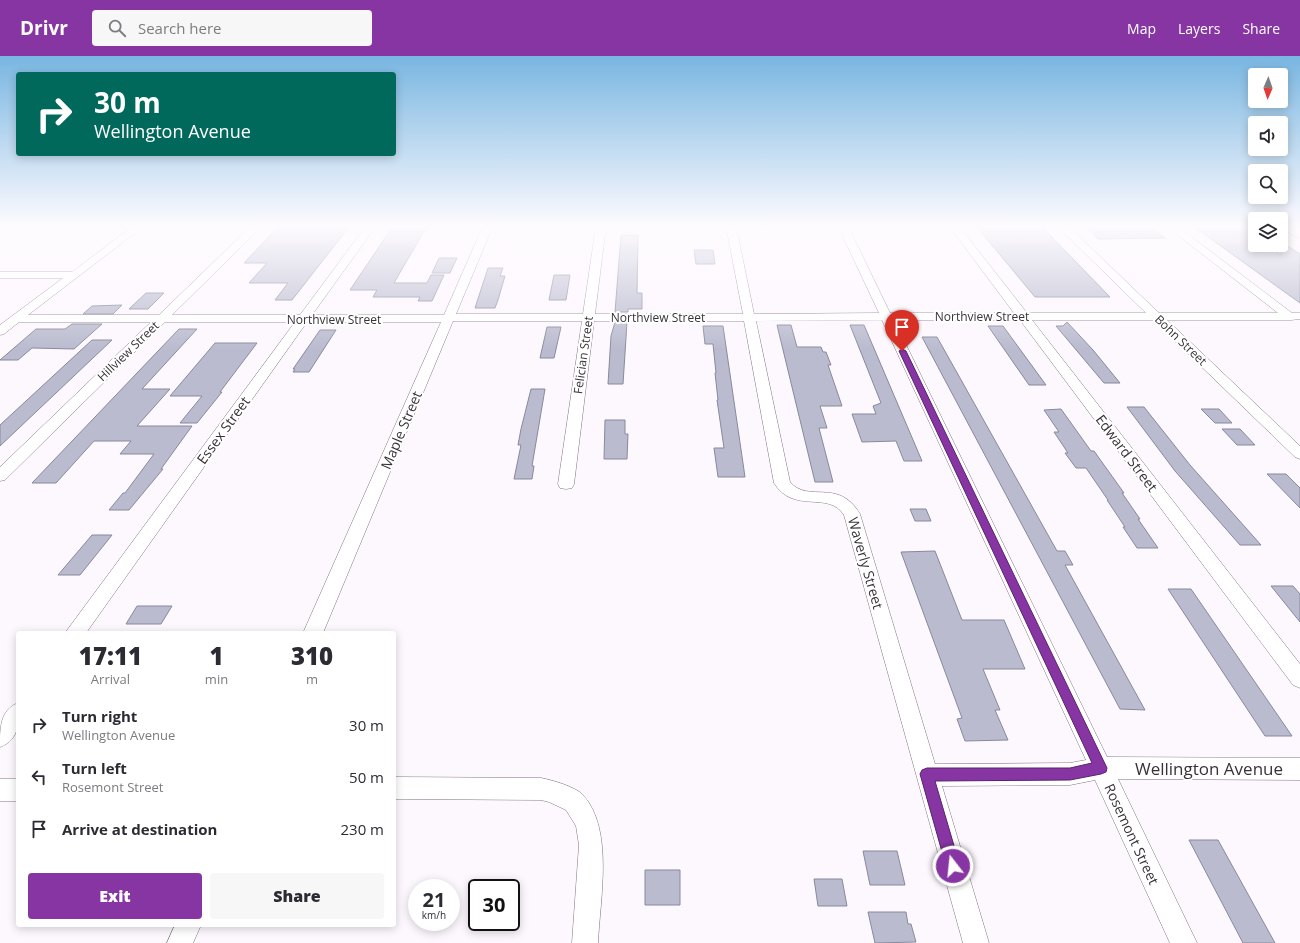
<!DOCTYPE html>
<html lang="en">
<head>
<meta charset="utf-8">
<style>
  :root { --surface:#fff; --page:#f7f7f7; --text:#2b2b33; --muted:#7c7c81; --accent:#8835a4 }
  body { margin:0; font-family:"Open Sans",sans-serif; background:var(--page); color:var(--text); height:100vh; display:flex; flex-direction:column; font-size:15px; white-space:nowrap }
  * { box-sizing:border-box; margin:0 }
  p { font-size:13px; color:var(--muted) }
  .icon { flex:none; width:22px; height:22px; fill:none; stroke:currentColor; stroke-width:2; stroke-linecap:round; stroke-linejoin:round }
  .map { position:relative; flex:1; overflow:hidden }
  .side { position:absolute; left:16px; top:575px; width:380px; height:296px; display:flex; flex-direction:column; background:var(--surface); border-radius:4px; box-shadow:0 2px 10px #0003 }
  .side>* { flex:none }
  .top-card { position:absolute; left:16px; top:16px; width:380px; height:84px; border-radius:4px; box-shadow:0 2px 10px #0003; background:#00695c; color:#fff; overflow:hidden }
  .needle { width:26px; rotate:182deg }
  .fabs { position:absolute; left:1248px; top:12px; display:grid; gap:8px }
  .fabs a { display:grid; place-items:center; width:40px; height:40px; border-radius:4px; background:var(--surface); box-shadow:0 2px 10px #0003; font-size:20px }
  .speed { position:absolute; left:408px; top:823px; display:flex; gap:8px; font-size:20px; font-weight:700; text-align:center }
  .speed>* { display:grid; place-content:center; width:52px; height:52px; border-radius:50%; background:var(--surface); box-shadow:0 2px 10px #0003; line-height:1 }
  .speed small { font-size:10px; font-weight:400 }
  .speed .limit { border:2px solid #111; border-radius:6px; background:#fff; color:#111 }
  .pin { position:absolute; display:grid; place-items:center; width:34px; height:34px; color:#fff; margin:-41px -17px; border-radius:50% 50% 50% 0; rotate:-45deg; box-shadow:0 0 4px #0007 }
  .pin .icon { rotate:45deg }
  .me { position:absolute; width:44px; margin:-22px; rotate:344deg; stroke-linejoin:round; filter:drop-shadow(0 0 3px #0008) }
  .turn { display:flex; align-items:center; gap:14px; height:84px; padding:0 12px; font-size:18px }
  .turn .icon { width:52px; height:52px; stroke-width:2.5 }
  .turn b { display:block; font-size:28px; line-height:34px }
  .eta { display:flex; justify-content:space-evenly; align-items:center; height:68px; text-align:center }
  .eta b { font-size:24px; font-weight:800; line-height:28px }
  .button { display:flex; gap:8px; margin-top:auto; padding:8px 12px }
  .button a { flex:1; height:46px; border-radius:4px; background:var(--accent); color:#fff; font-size:16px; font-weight:800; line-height:46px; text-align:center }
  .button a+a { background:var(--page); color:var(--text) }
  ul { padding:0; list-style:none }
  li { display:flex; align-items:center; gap:12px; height:52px; padding:0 12px }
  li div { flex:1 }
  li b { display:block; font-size:15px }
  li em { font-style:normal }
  header { display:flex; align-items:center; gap:24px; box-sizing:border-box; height:56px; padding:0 20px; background:var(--accent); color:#fff }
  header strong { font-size:19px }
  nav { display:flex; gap:22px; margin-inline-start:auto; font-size:14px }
  .search { width:280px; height:36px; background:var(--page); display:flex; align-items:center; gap:10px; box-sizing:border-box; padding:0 14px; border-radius:4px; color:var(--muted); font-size:15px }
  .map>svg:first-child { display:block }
  .building { fill:#babbcf; stroke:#88899c }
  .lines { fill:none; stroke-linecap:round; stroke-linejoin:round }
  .street-casing { stroke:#827483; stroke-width:1 }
  .secondary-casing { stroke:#827483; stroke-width:1 }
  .street { fill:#fff; fill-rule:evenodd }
  .secondary { fill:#fae8e9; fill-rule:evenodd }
  .route { fill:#8835a4; stroke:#58226b }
  .labels { text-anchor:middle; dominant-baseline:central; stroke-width:4; stroke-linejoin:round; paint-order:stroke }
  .far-street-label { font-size:12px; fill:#393339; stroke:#fff }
  .street-label { font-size:14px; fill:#393339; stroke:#fff }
  .near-street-label { font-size:17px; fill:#393339; stroke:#fff }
</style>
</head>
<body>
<header>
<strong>Drivr</strong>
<div class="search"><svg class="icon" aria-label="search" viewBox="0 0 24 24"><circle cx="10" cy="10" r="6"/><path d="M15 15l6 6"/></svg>Search here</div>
<nav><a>Map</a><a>Layers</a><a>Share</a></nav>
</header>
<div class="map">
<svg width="1300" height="887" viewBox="0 0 1300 887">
  <rect width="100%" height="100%" fill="#fdf7fe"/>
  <path class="building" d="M393,170H427L394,227H427L431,219H444L432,245H418L420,241H373L377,234H350Z
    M976,170H1041L1110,241H1035Z
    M1085,170H1149L1165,182L1098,183Z
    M1193,170H1255V189H1266L1281,199V186L1300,198V247Z
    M278,171H349L292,244H275L288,227H249L267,207H244Z
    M621,179H638L637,237H642V253H628V256H615Z
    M694,194H713L715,208H696Z
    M439,202H457L450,217H432Z
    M488,212H503L500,220H505L498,244L495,252H475Z
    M554,219H570L566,244H549Z
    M146,237H164L148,253H129Z
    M122,249L113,258H83L92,250Z
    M615,266H627L623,328H608L611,280Z
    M1067,266L1093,294L1120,327H1104L1056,270H1063Z
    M72,268H102L74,293L32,292L18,304H0L36,273H65Z
    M777,269H791L797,291H821L823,296H826L831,309H828L842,350H820L827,372H819L833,426H815Z
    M850,269H864L922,405H904L896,385L862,386L852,358H876L873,350L881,347Z
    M703,270H723L745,421H718L714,392H724L717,344H718L715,317H716L713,288H705Z
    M988,270H1003L1046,329H1029Z
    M547,271H561L554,302H540Z
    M179,273H197L142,333H170L137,370H192L161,413H163L129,454H109L123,437H125L154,398H120L131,385H94L56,427H32Z
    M320,274H336L309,316H293L295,313H293Z
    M922,281H937L1057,495H1065L1073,509H1065L1145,654L1120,653Z
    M92,284H112L0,390V369Z
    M215,287H257L220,336H222L197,367H180L202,340H170Z
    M531,333H545L532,410H534L532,423H514L521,389H518L521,373Z
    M1127,351H1144L1190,409L1261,489H1240L1175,415Z
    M1061,353L1091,395H1094L1124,437H1122L1140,463H1138L1158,492H1137L1123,471H1125L1107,444H1108L1086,412H1076L1065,397H1068L1054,376H1059L1044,354Z
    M1201,353H1219L1232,367H1215Z
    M605,364H625V378H628L627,403H604Z
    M1222,373H1240L1255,389H1237Z
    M1267,418H1286L1300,432V452Z
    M910,453H926L931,465H915Z
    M92,479H112L80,519H58Z
    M935,495L962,564H1004L1025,613H983L1000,654H995L1008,684L965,685L957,663L962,662L901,496Z
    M1271,530H1293L1300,538V566Z
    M1168,533H1191L1292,680H1265Z
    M137,550H172L161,568H126Z
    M1189,784H1218L1275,887H1243Z
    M863,795H897L905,829H870Z
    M645,814H680V849H645Z
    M814,823H842L847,850H818Z
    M868,856H906L908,868H911L916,886L875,887Z"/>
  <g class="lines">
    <defs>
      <path id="street" d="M133,170H144L28,259H159L251,170H262L172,259H300L366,170H376L312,259H444L483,170H493L456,258H583L596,170H606L595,258H743L726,170H736L754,258L879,257L838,170H848L890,257H1014L949,170H959L1027,257H1146L1057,170H1068L1159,257H1278L1166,170H1177L1292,257H1300V263L1291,264H1167L1300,390V403L1295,401L1153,264H1032L1300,608V632L1293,629L1020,264H894L1107,701L1300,702V724L1118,723L1197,887H1170L1095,724L1070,729L942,730L989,887H963L844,459C828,434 794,459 774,427L744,265H594L574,428L572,432L566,433L560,432L558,428L582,265H453L323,577H303L441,266H307L86,577H65L295,266H165L5,424L0,425V411L151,266H19L4,278L0,279V269L63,222H0V216H72ZM882,264L1086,704L1070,707L935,708L860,458C838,421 809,448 790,426L756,265Z
        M18,647C18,665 21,683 0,691C0,672 0,654 18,647Z
        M394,721L541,722C552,724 576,731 583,739C614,773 600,843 598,887H572L579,789L576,770L566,754L549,746L541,744L394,743Z
        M0,723H18V745H0Z
        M175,869H201L193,887H167Z"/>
      <path id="secondary" d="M1281,170H1297L1300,172V182L1295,181Z"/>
    </defs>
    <use href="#street" class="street-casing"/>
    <use href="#secondary" class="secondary-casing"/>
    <use href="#street" class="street"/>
    <use href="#secondary" class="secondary"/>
  </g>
  <linearGradient id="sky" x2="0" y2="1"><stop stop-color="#79b6e1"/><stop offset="0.58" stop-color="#fefbff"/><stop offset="1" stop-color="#fefbff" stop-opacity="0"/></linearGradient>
  <rect width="1300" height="294" fill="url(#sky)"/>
  <path class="route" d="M902,293L906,295L1107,712L1106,716L1101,718L1070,724L935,725L960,810L958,815L953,817L948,815L946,810L920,718L922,714L927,712H1070L1092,707L899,295Z"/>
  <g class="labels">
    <g class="far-street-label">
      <text x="982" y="260">Northview Street</text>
      <text x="658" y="261">Northview Street</text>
      <text x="334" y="263">Northview Street</text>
      <text transform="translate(1181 284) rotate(44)">Bohn Street</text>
      <text transform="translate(128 295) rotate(-44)">Hillview Street</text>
      <text transform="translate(583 299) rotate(-82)">Felician Street</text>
    </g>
    <g class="street-label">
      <text transform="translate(223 374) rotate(-54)">Essex Street</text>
      <text transform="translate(401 374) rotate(-67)">Maple Street</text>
      <text transform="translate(1127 397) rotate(53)">Edward Street</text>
      <text transform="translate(866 507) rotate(74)">Waverly Street</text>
      <text transform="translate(1132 778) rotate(65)">Rosemont Street</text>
    </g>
    <g class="near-street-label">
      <text x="1209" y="712">Wellington Avenue</text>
    </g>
  </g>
</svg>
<div class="fabs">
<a><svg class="needle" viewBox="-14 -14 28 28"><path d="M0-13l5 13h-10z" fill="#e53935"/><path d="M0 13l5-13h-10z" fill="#7c7c81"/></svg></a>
<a><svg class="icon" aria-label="sound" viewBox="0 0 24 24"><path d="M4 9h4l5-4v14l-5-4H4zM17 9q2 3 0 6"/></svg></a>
<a><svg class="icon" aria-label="search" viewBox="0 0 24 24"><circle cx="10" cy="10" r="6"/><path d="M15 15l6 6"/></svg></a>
<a><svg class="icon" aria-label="layers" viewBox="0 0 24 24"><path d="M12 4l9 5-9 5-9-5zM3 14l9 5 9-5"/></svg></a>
</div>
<div class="speed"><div>21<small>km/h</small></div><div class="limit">30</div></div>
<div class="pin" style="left:902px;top:295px;background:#d93025"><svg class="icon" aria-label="arrive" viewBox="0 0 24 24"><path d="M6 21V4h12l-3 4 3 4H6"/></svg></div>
<svg class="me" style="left:953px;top:810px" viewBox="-20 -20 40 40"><circle r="17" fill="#8835a4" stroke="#fff" stroke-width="3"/><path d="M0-11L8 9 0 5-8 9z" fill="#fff"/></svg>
<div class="top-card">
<div class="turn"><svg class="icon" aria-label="right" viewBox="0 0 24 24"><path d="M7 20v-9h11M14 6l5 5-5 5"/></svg><div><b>30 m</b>Wellington Avenue</div></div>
</div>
<section class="side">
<div class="eta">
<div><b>17:11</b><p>Arrival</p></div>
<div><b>1</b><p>min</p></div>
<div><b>310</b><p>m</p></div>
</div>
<ul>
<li><svg class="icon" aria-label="right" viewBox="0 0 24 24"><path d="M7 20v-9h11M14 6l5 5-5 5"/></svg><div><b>Turn right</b><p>Wellington Avenue</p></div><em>30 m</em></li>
<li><svg class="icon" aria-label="left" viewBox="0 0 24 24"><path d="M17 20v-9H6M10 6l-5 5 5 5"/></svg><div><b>Turn left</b><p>Rosemont Street</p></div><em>50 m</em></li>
<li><svg class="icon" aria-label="arrive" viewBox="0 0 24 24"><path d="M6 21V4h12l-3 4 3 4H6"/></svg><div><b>Arrive at destination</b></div><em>230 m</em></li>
</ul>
<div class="button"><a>Exit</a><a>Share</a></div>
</section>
</div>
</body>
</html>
